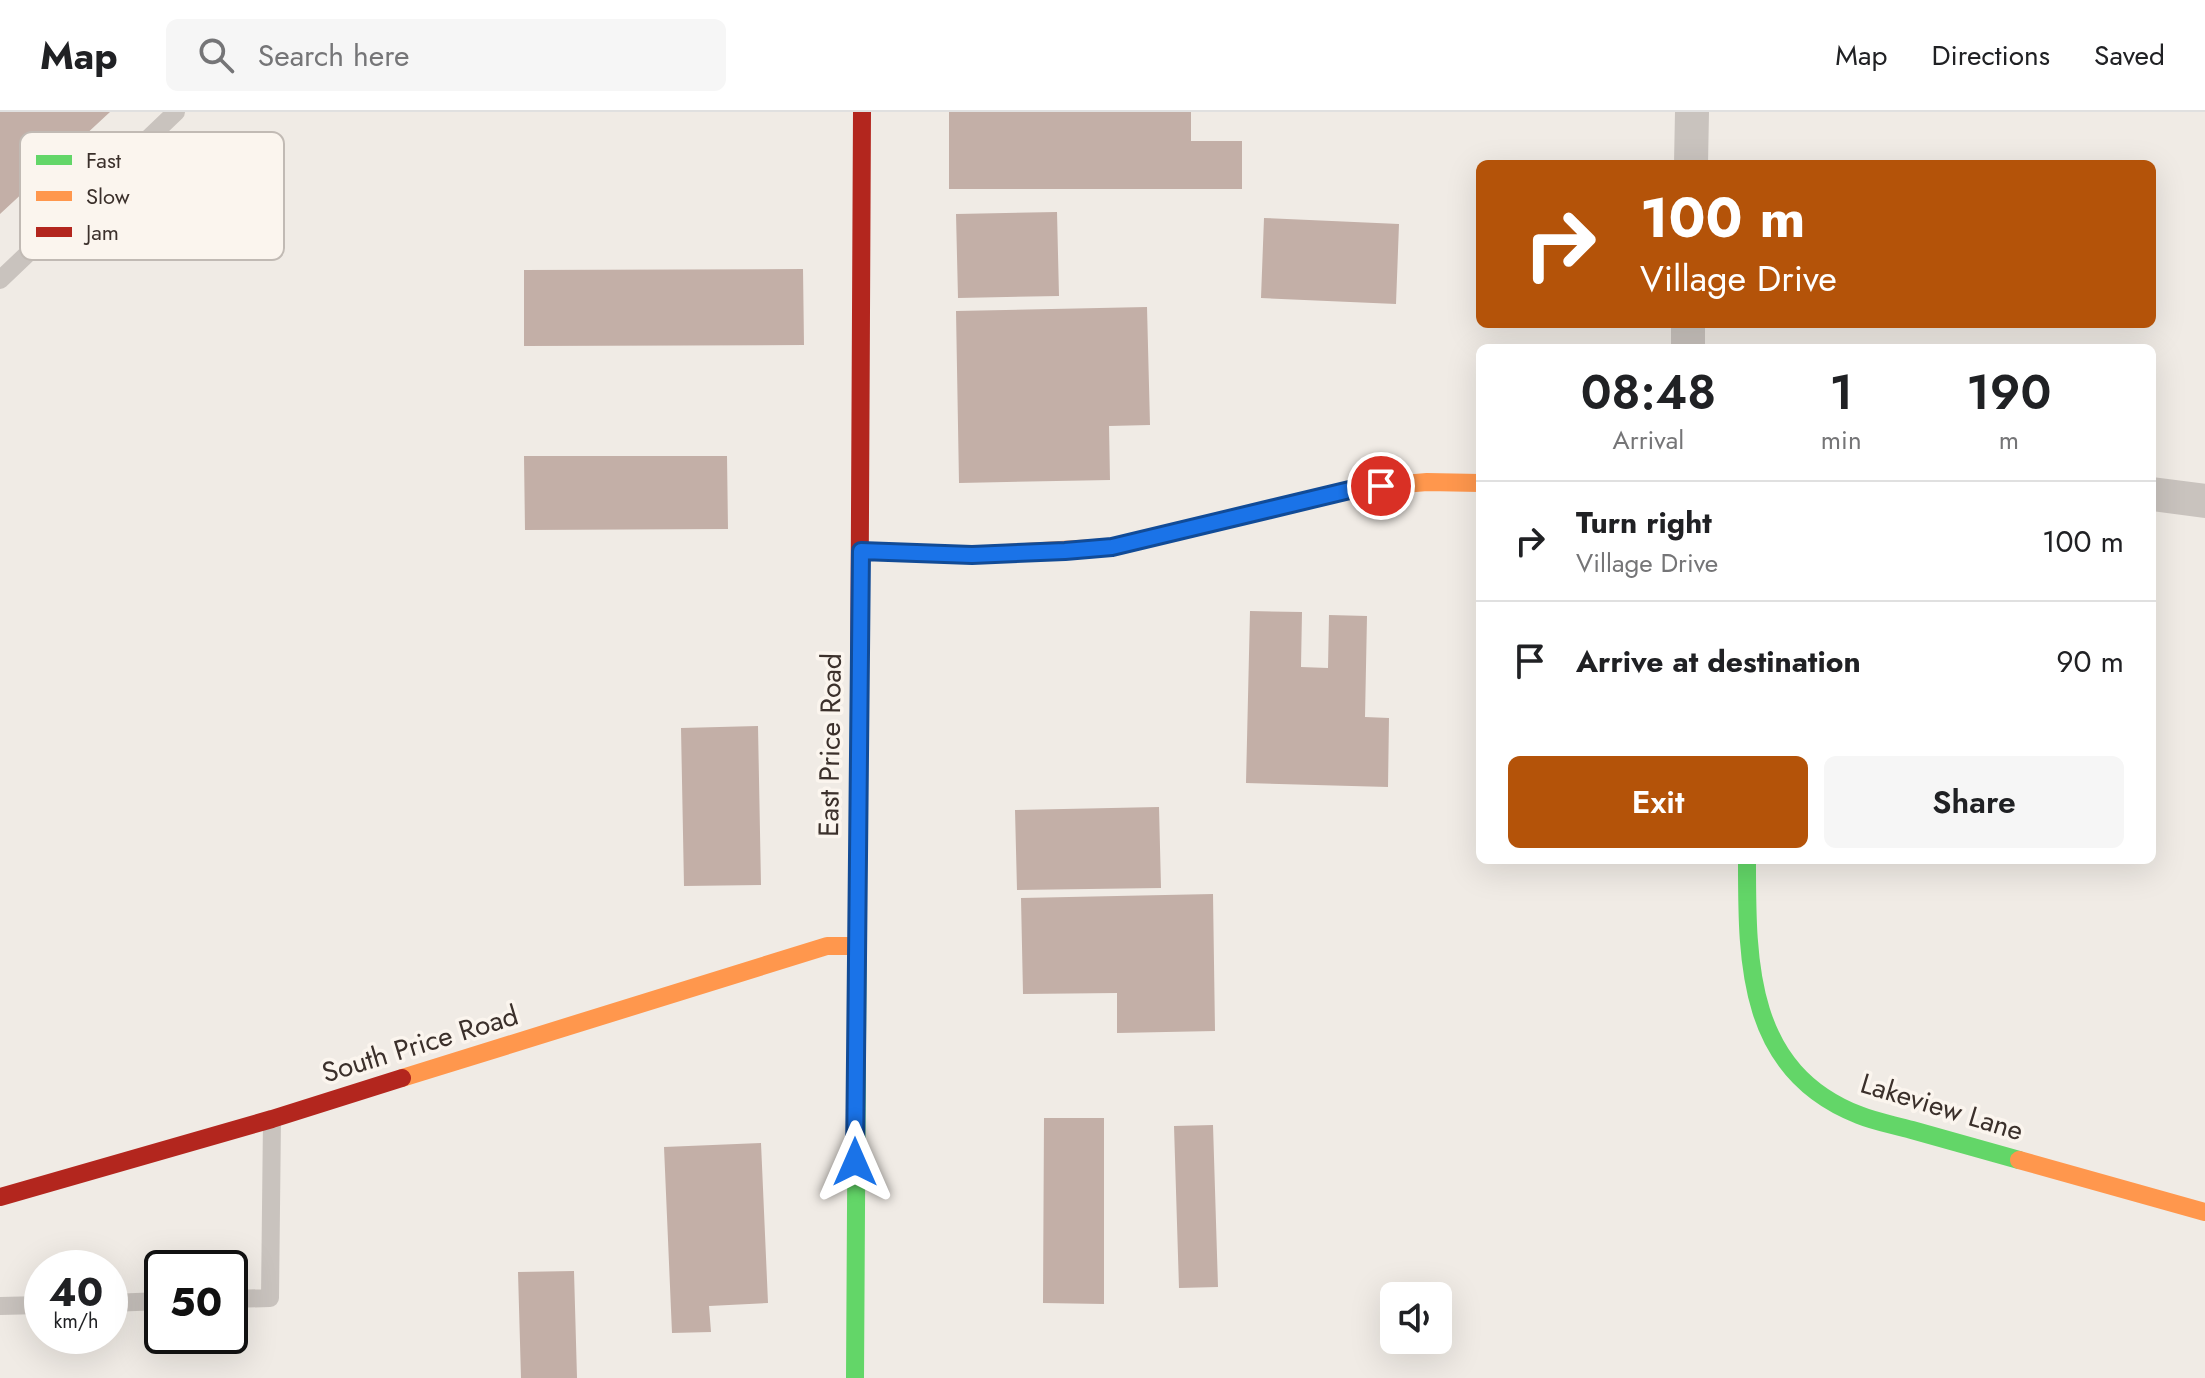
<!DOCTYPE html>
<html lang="en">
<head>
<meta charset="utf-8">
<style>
  :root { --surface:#fff; --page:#f6f6f6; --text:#202124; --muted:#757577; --line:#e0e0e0; --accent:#b45309 }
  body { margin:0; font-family:Jost,sans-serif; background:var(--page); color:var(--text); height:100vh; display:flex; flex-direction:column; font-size:30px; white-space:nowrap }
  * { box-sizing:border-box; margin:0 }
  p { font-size:26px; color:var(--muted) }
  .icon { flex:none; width:44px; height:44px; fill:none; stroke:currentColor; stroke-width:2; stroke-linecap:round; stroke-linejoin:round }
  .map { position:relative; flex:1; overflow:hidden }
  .details { position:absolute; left:1476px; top:232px; width:680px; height:520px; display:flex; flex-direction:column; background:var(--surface); border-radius:12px; box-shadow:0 8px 32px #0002 }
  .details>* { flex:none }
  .top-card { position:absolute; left:1476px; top:48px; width:680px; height:168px; border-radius:12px; box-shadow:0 8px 32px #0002; background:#b45309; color:#fff; overflow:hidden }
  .controls { position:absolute; left:1380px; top:1170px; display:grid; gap:16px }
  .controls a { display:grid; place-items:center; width:72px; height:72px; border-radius:12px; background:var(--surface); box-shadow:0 8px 32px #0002; font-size:40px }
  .speed { position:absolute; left:24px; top:1138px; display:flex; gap:16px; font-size:40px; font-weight:700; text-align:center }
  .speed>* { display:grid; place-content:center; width:104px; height:104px; border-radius:50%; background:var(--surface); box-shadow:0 8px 32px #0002; line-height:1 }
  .speed small { font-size:20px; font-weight:400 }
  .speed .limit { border:4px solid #111; border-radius:12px; background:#fff; color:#111 }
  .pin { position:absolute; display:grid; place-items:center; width:68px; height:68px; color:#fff; margin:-34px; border:4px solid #fff; border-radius:50%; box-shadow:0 2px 8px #0007 }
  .me { position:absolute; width:88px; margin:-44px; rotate:0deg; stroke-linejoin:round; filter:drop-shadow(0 0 6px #0008) }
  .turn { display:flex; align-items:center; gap:28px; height:168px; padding:0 32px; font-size:36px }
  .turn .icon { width:104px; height:104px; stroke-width:2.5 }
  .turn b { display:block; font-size:56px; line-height:68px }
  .eta { display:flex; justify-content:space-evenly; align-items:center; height:136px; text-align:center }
  .eta b { font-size:48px; font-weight:600; line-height:56px }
  .cta { display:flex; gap:16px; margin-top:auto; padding:16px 32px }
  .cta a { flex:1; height:92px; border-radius:12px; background:var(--accent); color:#fff; font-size:32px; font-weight:600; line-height:92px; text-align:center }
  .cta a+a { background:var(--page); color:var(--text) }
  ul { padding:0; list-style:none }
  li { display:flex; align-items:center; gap:24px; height:120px; padding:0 32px; border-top:2px solid var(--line) }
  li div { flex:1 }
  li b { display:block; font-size:30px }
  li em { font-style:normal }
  header { display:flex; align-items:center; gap:48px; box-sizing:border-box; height:112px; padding:0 40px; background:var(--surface); border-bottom:2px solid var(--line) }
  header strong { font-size:38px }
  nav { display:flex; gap:44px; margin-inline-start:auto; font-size:28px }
  .search { width:560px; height:72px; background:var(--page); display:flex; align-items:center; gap:20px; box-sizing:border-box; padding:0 28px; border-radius:12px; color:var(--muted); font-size:30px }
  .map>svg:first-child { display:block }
  .building { fill:#c3afa7 }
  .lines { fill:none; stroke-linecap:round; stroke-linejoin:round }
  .lane { stroke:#c9c3be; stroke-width:18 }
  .street { stroke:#c9c3be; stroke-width:34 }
  .fast { stroke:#63d668; stroke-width:18 }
  .slow { stroke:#ff974d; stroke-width:18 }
  .jam { stroke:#b3261e; stroke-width:18 }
  .route-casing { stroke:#114b97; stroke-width:20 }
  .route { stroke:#1a73e8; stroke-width:14 }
  .labels { text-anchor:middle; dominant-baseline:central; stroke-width:7; stroke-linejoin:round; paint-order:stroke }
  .street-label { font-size:28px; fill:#3b302b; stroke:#fbf5ee }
  .key { fill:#fbf5ee; stroke:#c1bab4; stroke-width:2 }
  .key-label { font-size:22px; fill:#3b302b }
</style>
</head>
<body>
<header>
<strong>Map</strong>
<div class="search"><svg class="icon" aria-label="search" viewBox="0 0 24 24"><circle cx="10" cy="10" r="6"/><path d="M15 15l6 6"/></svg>Search here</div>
<nav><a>Map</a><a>Directions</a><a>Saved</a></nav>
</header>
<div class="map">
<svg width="2205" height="1266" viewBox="0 0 2205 1266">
  <rect width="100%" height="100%" fill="#f0ebe5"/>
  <path class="building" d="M0,0H110L0,102Z
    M949,0H1191V29H1242V77H949Z
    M1057,100L1059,184L958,186L956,102Z
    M1264,106L1399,112L1396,192L1261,186Z
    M803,157L804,233L524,234V158Z
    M1147,195L1150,313L1109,314L1110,368L959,371L956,199Z
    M524,344H727L728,417L525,418Z
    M1250,499L1302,500L1301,555L1328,556L1329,503L1367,504L1365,605L1389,606L1388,675L1246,671Z
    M758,614L761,773L684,774L681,616Z
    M1159,695L1161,776L1017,778L1015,698Z
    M1213,782L1215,919L1117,921V881L1023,882L1021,786Z
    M1044,1006H1104V1192L1043,1191Z
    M1213,1013L1218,1175L1179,1176L1174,1014Z
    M761,1031L768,1191L709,1194L711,1220L672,1221L664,1035Z
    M574,1159L577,1266H521L518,1160Z"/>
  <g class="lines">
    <path class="lane" d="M0,168L176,0
      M230,1187L270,1186L272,1007
      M110,1191L162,1189
      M0,1194L42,1193"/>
    <path class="street" d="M1691,52L1692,0
      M1688,236V212
      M2152,382L2205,389"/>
    <path class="fast" d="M1747,748C1747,850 1746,959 1859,1003C1876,1010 1895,1013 1912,1018C1948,1028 1983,1038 2019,1048
      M855,1266L859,599"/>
    <path class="slow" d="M861,439L972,443L1112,435L1358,376L1427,370L1480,371
      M402,966L827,834H855
      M2019,1048L2205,1100"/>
    <path class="jam" d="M859,599L862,0
      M0,1085L272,1007L402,966"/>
  </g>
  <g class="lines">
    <defs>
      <path id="route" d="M855,1050L861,439L972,443L1065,439L1112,435L1358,376L1381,374"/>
    </defs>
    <use href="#route" class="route-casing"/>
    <use href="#route" class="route"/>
  </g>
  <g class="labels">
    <g class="street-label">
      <text transform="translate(830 633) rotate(-89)">East Price Road</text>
      <text transform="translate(420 932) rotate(-17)">South Price Road</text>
      <text transform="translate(1942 995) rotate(17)">Lakeview Lane</text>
    </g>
  </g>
  <rect x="20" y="20" width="264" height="128" rx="12" class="key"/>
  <rect x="36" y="43" width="36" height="10" fill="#63d668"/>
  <rect x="36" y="79" width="36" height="10" fill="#ff974d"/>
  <rect x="36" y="115" width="36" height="10" fill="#b3261e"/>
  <g class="key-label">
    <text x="86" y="56">Fast</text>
    <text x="86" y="92">Slow</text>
    <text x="86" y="128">Jam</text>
  </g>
</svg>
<div class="controls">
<a><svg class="icon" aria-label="sound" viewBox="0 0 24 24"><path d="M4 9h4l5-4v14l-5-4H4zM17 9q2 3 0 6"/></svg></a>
</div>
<div class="speed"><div>40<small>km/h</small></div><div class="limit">50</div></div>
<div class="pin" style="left:1381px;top:374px;background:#d93025"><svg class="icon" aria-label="arrive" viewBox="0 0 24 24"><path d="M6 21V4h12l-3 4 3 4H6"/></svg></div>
<svg class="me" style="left:855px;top:1050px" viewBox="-20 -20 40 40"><path d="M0-17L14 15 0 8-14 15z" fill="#1a73e8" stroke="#fff" stroke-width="4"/></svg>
<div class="top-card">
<div class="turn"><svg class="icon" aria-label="right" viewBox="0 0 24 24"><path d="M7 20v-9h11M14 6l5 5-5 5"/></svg><div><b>100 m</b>Village Drive</div></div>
</div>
<section class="details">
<div class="eta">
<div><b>08:48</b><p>Arrival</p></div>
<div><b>1</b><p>min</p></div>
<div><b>190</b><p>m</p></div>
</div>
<ul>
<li><svg class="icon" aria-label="right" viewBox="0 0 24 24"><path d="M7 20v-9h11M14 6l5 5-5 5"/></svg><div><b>Turn right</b><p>Village Drive</p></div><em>100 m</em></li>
<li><svg class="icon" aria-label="arrive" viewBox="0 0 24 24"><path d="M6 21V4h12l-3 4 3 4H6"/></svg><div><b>Arrive at destination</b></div><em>90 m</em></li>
</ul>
<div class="cta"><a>Exit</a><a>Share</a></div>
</section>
</div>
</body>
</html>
